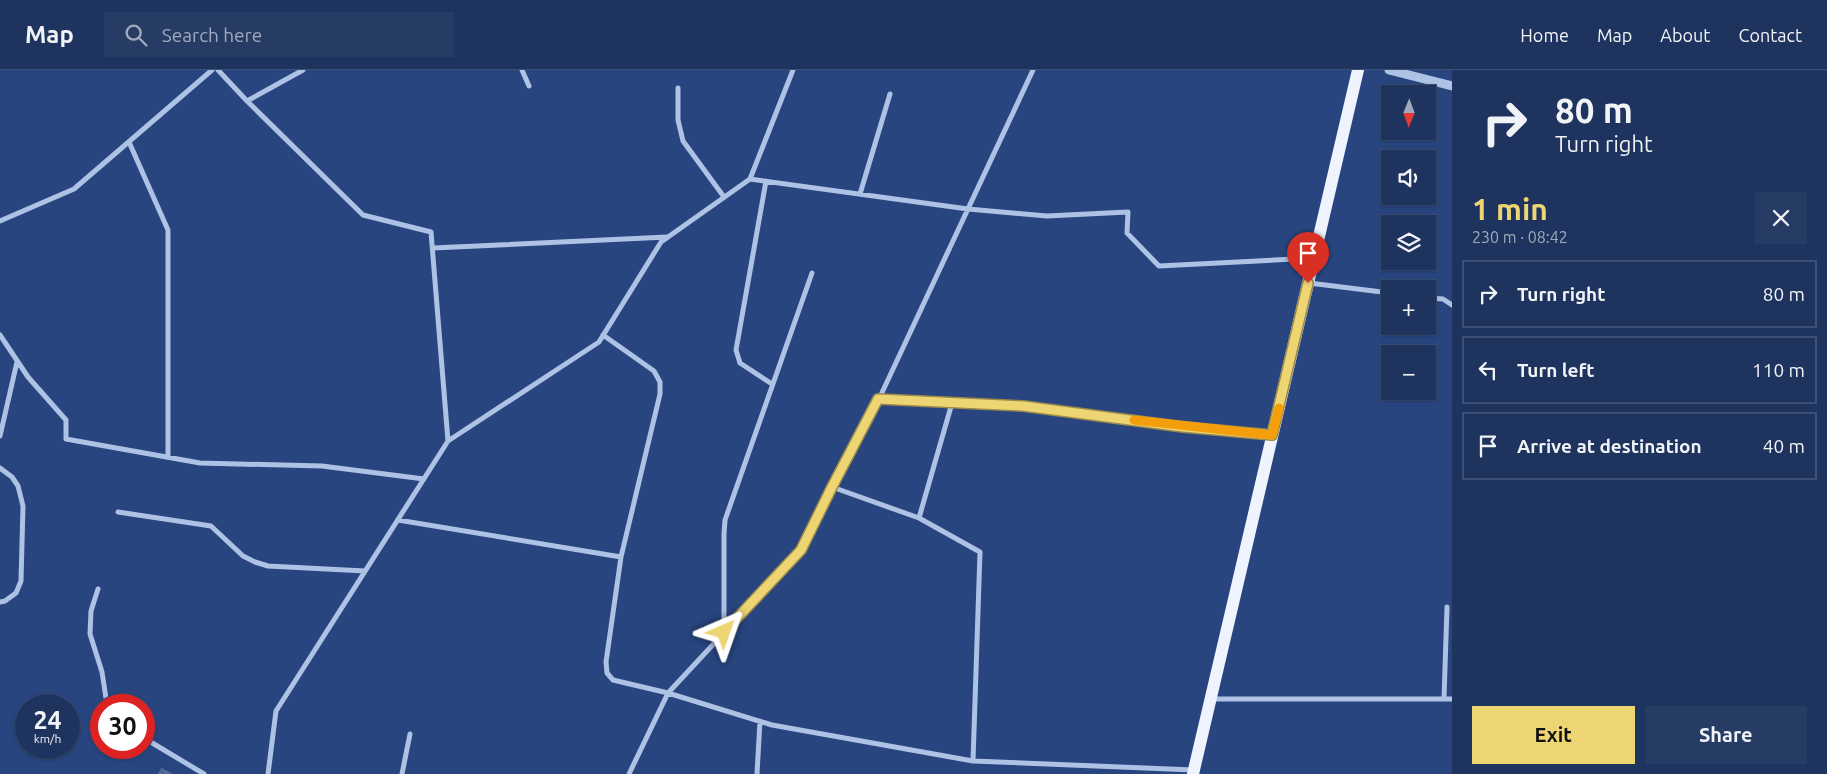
<!DOCTYPE html>
<html lang="en">
<head>
<meta charset="utf-8">
<style>
  :root { --surface:#1e345f; --page:#263c65; --text:#f1f3f6; --muted:#a1aabd; --line:#3c4f74; --accent:#edd574 }
  body { margin:0; font-family:Ubuntu,sans-serif; background:var(--page); color:var(--text); height:100vh; display:flex; flex-direction:column; font-size:19px; white-space:nowrap }
  * { box-sizing:border-box; margin:0 }
  p { font-size:16px; color:var(--muted) }
  .icon { flex:none; width:28px; height:28px; fill:none; stroke:currentColor; stroke-width:2; stroke-linecap:round; stroke-linejoin:round }
  .map { position:relative; flex:1; overflow:hidden }
  .sheet { display:flex; flex-direction:column; background:var(--surface); width:375px }
  .sheet>* { flex:none }
  .banner { background:#1e345f; color:var(--text); overflow:hidden }
  .needle { width:32px; rotate:181deg }
  .fabs { position:absolute; left:1381px; top:15px; display:grid; gap:10px }
  .fabs a { display:grid; place-items:center; width:55px; height:55px; border-radius:0px; background:var(--surface); box-shadow:0 1px 4px #0004,0 0 0 1px var(--line); font-size:25px }
  .speed { position:absolute; left:15px; top:624px; display:flex; gap:10px; font-size:25px; font-weight:700; text-align:center }
  .speed>* { display:grid; place-content:center; width:65px; height:65px; border-radius:50%; background:var(--surface); box-shadow:0 1px 4px #0004,0 0 0 1px var(--line); line-height:1 }
  .speed small { font-size:12px; font-weight:400 }
  .speed .limit { border:8px solid #d22; background:#fff; color:#111 }
  .pin { position:absolute; display:grid; place-items:center; width:42px; height:42px; color:#fff; margin:-51px -21px; border-radius:50% 50% 50% 0; rotate:-45deg; box-shadow:0 0 5px #0007 }
  .pin .icon { rotate:45deg }
  .me { position:absolute; width:55px; margin:-28px; rotate:43deg; stroke-linejoin:round; filter:drop-shadow(0 0 4px #0008) }
  .turn { display:flex; align-items:center; gap:18px; height:105px; padding:0 20px; font-size:22px }
  .turn .icon { width:65px; height:65px; stroke-width:2.5 }
  .turn b { display:block; font-size:35px; line-height:42px }
  .round { display:grid; place-items:center; flex:none; width:52px; height:52px; border-radius:0px; background:var(--page) }
  .summary { display:flex; align-items:center; justify-content:space-between; height:85px; padding:0 20px }
  h1 { font-size:30px; font-weight:600; line-height:38px; color:var(--accent) }
  .action { display:flex; gap:10px; margin-top:auto; padding:10px 20px }
  .action a { flex:1; height:58px; border-radius:0px; background:var(--accent); color:#111; font-size:20px; font-weight:600; line-height:58px; text-align:center }
  .action a+a { background:var(--page); color:var(--text) }
  ul { padding:0; list-style:none }
  li { display:flex; align-items:center; gap:15px; height:68px; margin:0 10px 8px; padding:0 10px; border:2px solid var(--line); border-radius:0px }
  li div { flex:1 }
  li b { display:block; font-size:19px }
  li em { font-style:normal }
  header { display:flex; align-items:center; gap:30px; box-sizing:border-box; height:70px; padding:0 25px; background:var(--surface); border-bottom:1px solid var(--line) }
  header strong { font-size:24px }
  nav { display:flex; gap:28px; margin-inline-start:auto; font-size:18px }
  .search { width:350px; height:45px; background:var(--page); display:flex; align-items:center; gap:12px; box-sizing:border-box; padding:0 18px; border-radius:0px; color:var(--muted); font-size:19px }
  main { display:flex; flex:1; min-height:0 }
  .map>svg:first-child { display:block }
  .building { fill:url(#building-back-hatch) }
  .lines { fill:none; stroke-linecap:round; stroke-linejoin:round }
  .minor { stroke:#aec2e5; stroke-width:5 }
  .tertiary { stroke:#aec2e5; stroke-width:9 }
  .primary { stroke:#eef3fd; stroke-width:12 }
  .route-casing { stroke:#9a8a4b; stroke-width:12 }
  .route { stroke:#edd574; stroke-width:9 }
  .slow { stroke:#f59e0b; stroke-width:9 }
</style>
</head>
<body>
<header>
<strong>Map</strong>
<div class="search"><svg class="icon" aria-label="search" viewBox="0 0 24 24"><circle cx="10" cy="10" r="6"/><path d="M15 15l6 6"/></svg>Search here</div>
<nav><a>Home</a><a>Map</a><a>About</a><a>Contact</a></nav>
</header>
<main>
<div class="map">
<svg width="1452" height="704" viewBox="0 0 1452 704">
  <defs>
    <pattern id="building-back-hatch" width="6" height="6" patternUnits="userSpaceOnUse" patternTransform="scale(1.25)"><rect width="6" height="6" fill="#506fa7"/><path d="M-1 5l2 2M0 0l6 6M5-1l2 2" fill="none" stroke="#4e5a70"/></pattern>
  </defs>
  <rect width="100%" height="100%" fill="#28457f"/>
  <path class="building" d="M161,698L174,704H158Z"/>
  <g class="lines">
    <path class="minor" d="M218,0L247,31L363,145L431,162L448,371
      M522,0L529,16
      M678,18V50L683,71L724,127
      M247,31L303,0
      M129,72L168,160V387
      M750,109L968,139L1047,146L1128,142L1127,163L1159,196L1313,188
      M766,111L736,280L740,293L772,314
      M860,124L890,24
      M0,151L74,119L212,0
      M433,178L667,167
      M1309,213L1390,223
      M1428,228L1443,229L1452,235
      M0,265L28,307L66,350V369L200,393L322,396L424,409
      M603,265L654,301L660,312V324L621,487
      M879,329L1023,336L1183,357L1271,365
      M0,366L17,292
      M0,398L12,407L18,416L23,436L21,511L16,523L5,531L0,532
      M832,417L919,448L980,482L973,691
      M118,442L211,456L243,486L255,492L268,496L365,501
      M919,448L952,333
      M398,450L621,487L606,592L607,603L613,610L668,623L772,655L973,691L1194,700
      M98,519L91,541L90,564L102,602L107,635
      M724,561V464L725,450L812,203
      M1213,629H1452
      M1444,629L1447,537
      M144,668L204,704
      M268,704L276,641L448,371L599,272L661,172L750,109L793,0
      M402,704L410,664
      M629,704L668,623L801,480L832,417L879,329L1033,0
      M757,704L760,651"/>
    <path class="tertiary" d="M1389,0L1452,16"/>
    <path class="primary" d="M1193,704L1358,0"/>
  </g>
  <g class="lines">
    <defs>
      <path id="route" d="M724,562L801,480L832,417L878,329L1023,336L1183,357L1272,365L1308,213"/>
    </defs>
    <use href="#route" class="route-casing"/>
    <use href="#route" class="route"/>
    <path class="slow" d="M1134,350L1272,365L1279,338"/>
  </g>
</svg>
<div class="fabs">
<a><svg class="needle" viewBox="-14 -14 28 28"><path d="M0-13l5 13h-10z" fill="#e53935"/><path d="M0 13l5-13h-10z" fill="#a1aabd"/></svg></a>
<a><svg class="icon" aria-label="sound" viewBox="0 0 24 24"><path d="M4 9h4l5-4v14l-5-4H4zM17 9q2 3 0 6"/></svg></a>
<a><svg class="icon" aria-label="layers" viewBox="0 0 24 24"><path d="M12 4l9 5-9 5-9-5zM3 14l9 5 9-5"/></svg></a>
<a>+</a>
<a>−</a>
</div>
<div class="speed"><div>24<small>km/h</small></div><div class="limit">30</div></div>
<div class="pin" style="left:1308px;top:213px;background:#d93025"><svg class="icon" aria-label="arrive" viewBox="0 0 24 24"><path d="M6 21V4h12l-3 4 3 4H6"/></svg></div>
<svg class="me" style="left:724px;top:562px" viewBox="-20 -20 40 40"><path d="M0-17L14 15 0 8-14 15z" fill="#edd574" stroke="#fff" stroke-width="4"/></svg>
</div>
<section class="sheet">
<div class="banner">
<div class="turn"><svg class="icon" aria-label="right" viewBox="0 0 24 24"><path d="M7 20v-9h11M14 6l5 5-5 5"/></svg><div><b>80 m</b>Turn right</div></div>
</div>
<div class="summary"><div><h1>1 min</h1><p>230 m · 08:42</p></div><a class="round"><svg class="icon" aria-label="close" viewBox="0 0 24 24"><path d="M6 6l12 12M18 6L6 18"/></svg></a></div>
<ul>
<li><svg class="icon" aria-label="right" viewBox="0 0 24 24"><path d="M7 20v-9h11M14 6l5 5-5 5"/></svg><div><b>Turn right</b></div><em>80 m</em></li>
<li><svg class="icon" aria-label="left" viewBox="0 0 24 24"><path d="M17 20v-9H6M10 6l-5 5 5 5"/></svg><div><b>Turn left</b></div><em>110 m</em></li>
<li><svg class="icon" aria-label="arrive" viewBox="0 0 24 24"><path d="M6 21V4h12l-3 4 3 4H6"/></svg><div><b>Arrive at destination</b></div><em>40 m</em></li>
</ul>
<div class="action"><a>Exit</a><a>Share</a></div>
</section>
</main>
</body>
</html>
